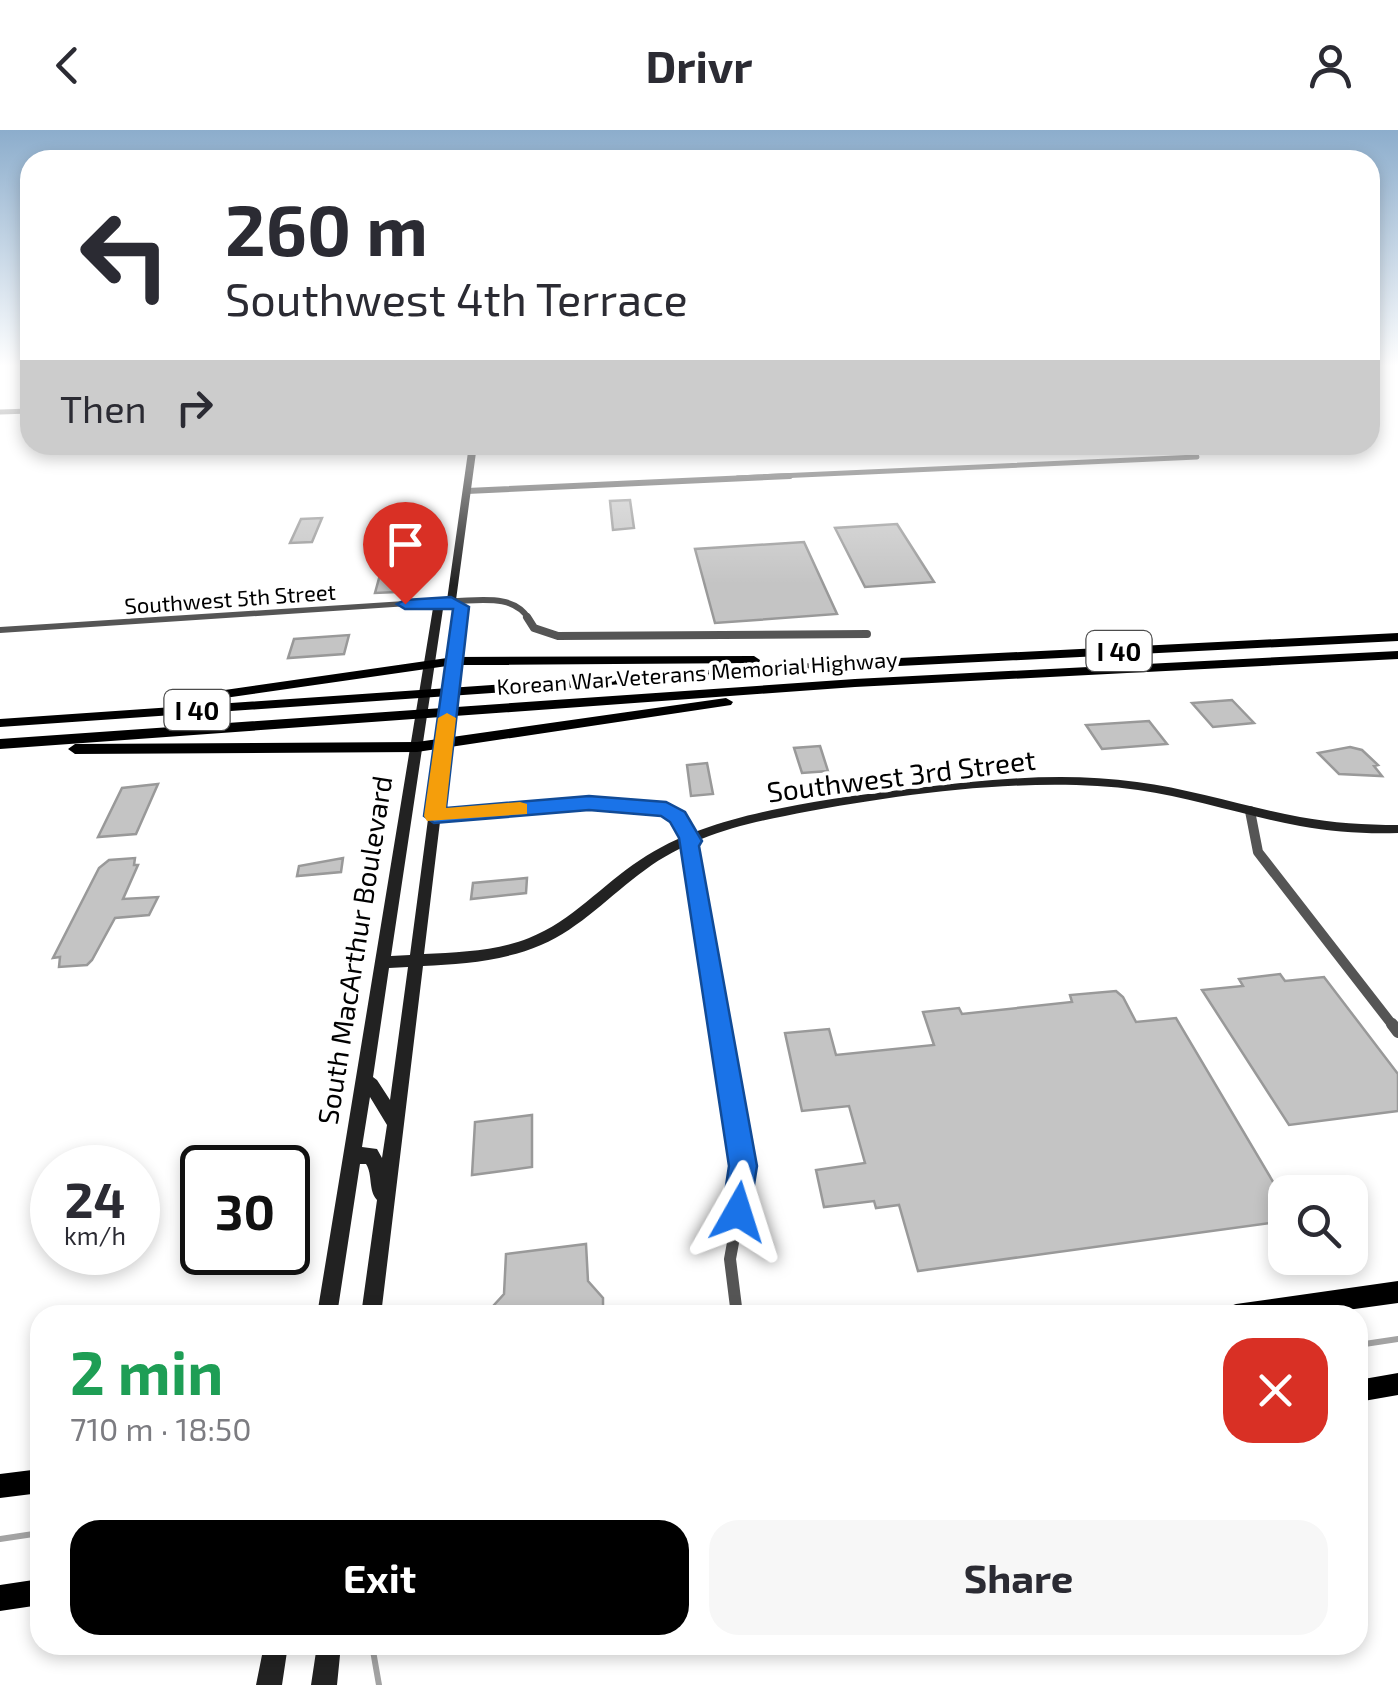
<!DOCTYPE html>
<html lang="en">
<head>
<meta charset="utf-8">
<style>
  :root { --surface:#fff; --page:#f7f7f7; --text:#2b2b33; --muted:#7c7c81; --accent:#000 }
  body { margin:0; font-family:"Exo 2",sans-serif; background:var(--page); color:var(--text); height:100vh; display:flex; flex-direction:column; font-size:38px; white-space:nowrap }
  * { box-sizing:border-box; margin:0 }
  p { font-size:32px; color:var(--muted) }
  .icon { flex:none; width:55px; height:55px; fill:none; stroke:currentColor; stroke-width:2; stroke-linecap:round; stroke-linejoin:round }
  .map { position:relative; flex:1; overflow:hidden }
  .drawer { position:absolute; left:30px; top:1175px; width:1338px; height:350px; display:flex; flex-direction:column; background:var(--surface); border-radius:30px; box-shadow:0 5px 15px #0003 }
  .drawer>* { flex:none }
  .hud { position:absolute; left:20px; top:20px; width:1360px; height:305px; border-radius:30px; box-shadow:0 5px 15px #0003; background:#fff; color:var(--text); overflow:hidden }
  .fabs { position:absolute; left:1268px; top:1045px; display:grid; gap:20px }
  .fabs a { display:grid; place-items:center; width:100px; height:100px; border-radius:20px; background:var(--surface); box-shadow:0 5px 15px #0003; font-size:50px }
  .speed { position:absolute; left:30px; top:1015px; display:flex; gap:20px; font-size:50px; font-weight:700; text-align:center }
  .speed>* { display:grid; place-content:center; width:130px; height:130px; border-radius:50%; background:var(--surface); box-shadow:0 5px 15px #0003; line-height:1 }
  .speed small { font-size:25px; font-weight:400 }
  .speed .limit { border:5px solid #111; border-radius:15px; background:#fff; color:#111 }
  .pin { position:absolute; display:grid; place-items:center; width:85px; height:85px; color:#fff; margin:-102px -42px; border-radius:50% 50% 50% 0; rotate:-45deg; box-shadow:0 0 10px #0007 }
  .pin .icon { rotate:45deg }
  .me { position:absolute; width:110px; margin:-55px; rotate:6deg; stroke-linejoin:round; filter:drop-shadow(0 0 8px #0008) }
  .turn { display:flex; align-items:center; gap:35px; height:210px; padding:0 40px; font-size:45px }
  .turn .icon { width:130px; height:130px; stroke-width:2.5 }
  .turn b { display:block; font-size:70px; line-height:85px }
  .then { display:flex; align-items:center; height:95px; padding:0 40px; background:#0003; gap:20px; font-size:38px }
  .round { display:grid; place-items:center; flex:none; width:105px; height:105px; border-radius:30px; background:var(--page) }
  .headline { display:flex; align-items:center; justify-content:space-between; height:170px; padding:0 40px }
  h1 { font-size:60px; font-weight:700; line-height:75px; color:#1e9e55 }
  .button { display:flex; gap:20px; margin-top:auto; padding:20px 40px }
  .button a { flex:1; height:115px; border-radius:30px; background:var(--accent); color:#fff; font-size:40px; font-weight:700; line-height:115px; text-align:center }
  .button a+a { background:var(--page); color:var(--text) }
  header { display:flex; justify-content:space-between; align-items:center; height:130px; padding:0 40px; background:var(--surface); font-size:45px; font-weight:700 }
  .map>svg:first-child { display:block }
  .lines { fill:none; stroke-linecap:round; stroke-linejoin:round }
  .stream { stroke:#a3a3a3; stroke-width:6 }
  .building { fill:#c4c4c4; stroke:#999; stroke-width:2.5 }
  .minor-far4 { stroke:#555; stroke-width:5 }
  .minor-far3 { stroke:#555; stroke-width:6 }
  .minor-far2 { stroke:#555; stroke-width:8 }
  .minor-far1 { stroke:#555; stroke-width:10 }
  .minor { stroke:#555; stroke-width:12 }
  .tertiary { fill:#555; fill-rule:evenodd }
  .secondary { fill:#222; fill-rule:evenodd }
  .primary { fill:#000; fill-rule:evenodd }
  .motorway { fill:#000; fill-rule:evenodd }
  .route { fill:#1a73e8; stroke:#114b97; stroke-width:2.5 }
  .slow { fill:#f59e0b }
  .labels { text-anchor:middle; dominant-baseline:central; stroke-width:8; stroke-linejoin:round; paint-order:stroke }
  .far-street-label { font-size:22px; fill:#000; stroke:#fff }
  .shield { fill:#fff; stroke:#4c4c4c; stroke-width:2.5 }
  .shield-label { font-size:25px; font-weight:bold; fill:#000 }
  .street-label { font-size:28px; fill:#000; stroke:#fff }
</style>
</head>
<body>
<header><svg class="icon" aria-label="back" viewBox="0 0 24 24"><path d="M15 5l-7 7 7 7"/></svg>Drivr<svg class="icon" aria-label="person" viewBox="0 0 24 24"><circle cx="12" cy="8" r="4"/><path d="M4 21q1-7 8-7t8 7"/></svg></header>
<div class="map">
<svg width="1398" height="1555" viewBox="0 0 1398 1555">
  <rect width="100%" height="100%" fill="#fff"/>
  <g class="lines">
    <path class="stream" d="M1358,1215L1398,1209
      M0,1409L40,1403
      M372,1515L379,1555"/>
  </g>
  <path class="building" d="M630,370L634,398L613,400L610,371Z
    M420,379L413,418H427L425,427L405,429L397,462L375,463L384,430L370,431L383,381Z
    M322,388L312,412L290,413L301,389Z
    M897,394L934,452L865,457L835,398Z
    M804,412L837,484L715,493L695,419Z
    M349,505L344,524L288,528L294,509Z
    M1232,570L1254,593L1213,597L1192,573Z
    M1149,591L1167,614L1102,619L1086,595Z
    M820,616L828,641L802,643L794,618Z
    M1350,617L1362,620L1378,635L1374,636L1382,646L1339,644L1318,623Z
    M707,633L713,664L691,666L687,635Z
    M158,654L136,704L98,707L122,658Z
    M135,728L134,735H138L123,769L158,767L149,785L115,788L92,830L87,835L59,837L60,827L53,828L99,738L109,730Z
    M343,728L341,742L297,746L299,736Z
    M527,748L526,763L471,769L473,753Z
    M1280,844L1285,851L1324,847L1398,944V981L1289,995L1202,860L1243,856L1239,849Z
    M1116,861L1123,867L1136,892L1176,888L1285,1072V1091L918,1141L899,1075L876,1078L874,1071L824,1077L816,1040L865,1033L849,976L802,981L785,903L829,899L836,925L934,915L923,882L959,878L962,884L1072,872L1070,865Z
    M532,985V1037L472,1045L475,992Z
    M586,1114L588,1151L603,1168V1185H485L504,1164L506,1124Z"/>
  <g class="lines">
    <path class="minor-far4" d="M0,282L30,281
      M737,348L1197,327"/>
    <path class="minor-far3" d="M467,361L790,346
      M451,471C479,471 513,463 529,489"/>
    <path class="minor-far2" d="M527,487L534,498L558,506L867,504"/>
    <path class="minor-far1" d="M1250,681L1258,722L1394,897
      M435,686L589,673L666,679L678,687L691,711
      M688,712L719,897"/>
    <path class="minor" d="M719,894L743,1036V1058L730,1129L737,1185
      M1392,894L1398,902"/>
    <path class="tertiary" d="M451,468L454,469V473L0,503V497Z"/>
    <path class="secondary" d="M469,315H477L456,470L466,477L424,824C459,822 496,821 529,808C572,791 602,755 640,730C682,702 733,688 782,678C826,669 872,663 917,658C990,649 1064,642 1137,652C1192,659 1245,677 1300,687C1333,693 1365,695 1398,695V703C1365,704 1333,702 1300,696C1246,686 1193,668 1138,660C1030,645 891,665 785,686C736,695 685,710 645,740C610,765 581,798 541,815C504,831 462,834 423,836L381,1185H361L377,1070C368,1060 373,1045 366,1034H360L337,1185H317L433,478L447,470ZM451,475L456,478L410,825L391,826L443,479ZM408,837L390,970L377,950L373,947L389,838ZM370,967L387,995L382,1028L377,1019L362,1017Z
      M264,1515H288L282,1555H256Z
      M317,1515H341L337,1555H311Z"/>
    <path class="primary" d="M1398,1151V1173L1311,1185H1225L1228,1177L1236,1174Z
      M1398,1243V1265L1358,1272V1250Z
      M40,1339V1363L0,1368V1344Z
      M40,1449V1475L0,1481V1455Z"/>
    <path class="motorway" d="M1398,503V511L840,539L0,597V589L840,531Z
      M1398,521V529L855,557L0,619V609L855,549Z
      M754,526L760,530L759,533L454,535L183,574L176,570L183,566L454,527Z
      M726,568L733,572L731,575L417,622L75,624L68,619L75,614L417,612Z"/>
  </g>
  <linearGradient id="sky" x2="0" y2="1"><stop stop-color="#8cadcc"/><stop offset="0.52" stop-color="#fff"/><stop offset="1" stop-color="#fff" stop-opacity="0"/></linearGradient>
  <rect width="1398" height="454" fill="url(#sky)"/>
  <path class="route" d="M451,467L469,477L446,678L589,666L666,672L685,682L702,711L699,716L757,1036L748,1092L738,1097L727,1092L722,1082L729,1036L679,708L670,692L661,686L589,680L434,693L424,686L453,479H405L397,474L405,470Z"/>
  <path class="slow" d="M447,583L456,588L446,678L520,672L527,674V684L427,691L424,686L438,588Z"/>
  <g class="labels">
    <g class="far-street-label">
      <text transform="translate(230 468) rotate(-4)">Southwest 5th Street</text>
      <text transform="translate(697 542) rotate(-4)">Korean War Veterans Memorial Highway</text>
    </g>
    <g class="shield">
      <rect x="1086.5" y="501" width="65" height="40" rx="8"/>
      <rect x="164.5" y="560" width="65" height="40" rx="8"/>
    </g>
    <g class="shield-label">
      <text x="1119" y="521">I 40</text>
      <text x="197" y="580">I 40</text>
    </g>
    <g class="street-label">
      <text transform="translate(901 645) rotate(-7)">Southwest 3rd Street</text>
      <text transform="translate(354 820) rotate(-81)">South MacArthur Boulevard</text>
    </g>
  </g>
</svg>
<div class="fabs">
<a><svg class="icon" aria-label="search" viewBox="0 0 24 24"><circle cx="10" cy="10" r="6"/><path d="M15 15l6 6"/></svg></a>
</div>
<div class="speed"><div>24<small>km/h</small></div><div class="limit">30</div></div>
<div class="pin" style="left:405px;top:474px;background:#d93025"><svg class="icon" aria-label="arrive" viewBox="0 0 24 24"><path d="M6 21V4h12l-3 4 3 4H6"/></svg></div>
<svg class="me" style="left:738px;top:1082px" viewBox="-20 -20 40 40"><path d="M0-17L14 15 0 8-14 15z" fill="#1a73e8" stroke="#fff" stroke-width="4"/></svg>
<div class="hud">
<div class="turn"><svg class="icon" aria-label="left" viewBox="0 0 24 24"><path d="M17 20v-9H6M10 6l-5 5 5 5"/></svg><div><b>260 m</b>Southwest 4th Terrace</div></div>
<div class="then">Then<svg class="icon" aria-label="right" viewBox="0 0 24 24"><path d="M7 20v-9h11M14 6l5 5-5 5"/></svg></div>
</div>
<section class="drawer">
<div class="headline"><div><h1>2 min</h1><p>710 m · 18:50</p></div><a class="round" style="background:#d93025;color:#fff"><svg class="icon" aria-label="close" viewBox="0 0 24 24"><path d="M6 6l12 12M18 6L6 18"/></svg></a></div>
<div class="button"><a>Exit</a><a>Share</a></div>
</section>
</div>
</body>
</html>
